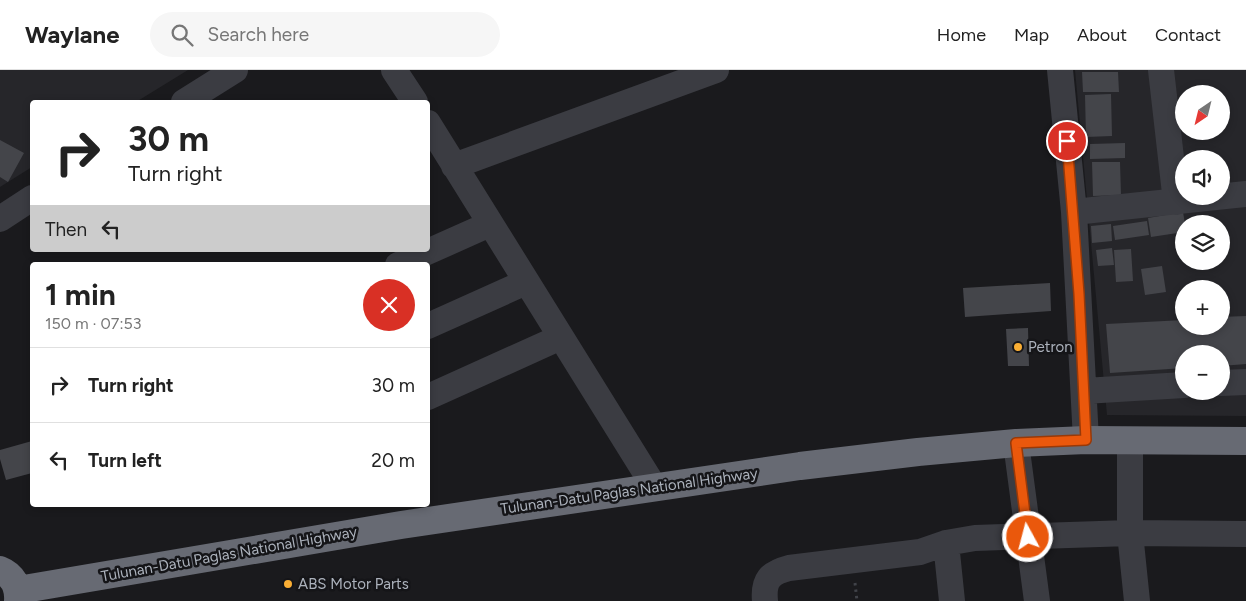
<!DOCTYPE html>
<html lang="en">
<head>
<meta charset="utf-8">
<style>
  :root { --surface:#fff; --page:#f6f6f6; --text:#222; --muted:#767676; --line:#e0e0e0 }
  body { margin:0; font-family:Figtree,sans-serif; background:var(--page); color:var(--text); height:100vh; display:flex; flex-direction:column; font-size:19px; white-space:nowrap }
  * { box-sizing:border-box; margin:0 }
  p { font-size:16px; color:var(--muted) }
  .icon { flex:none; width:28px; height:28px; fill:none; stroke:currentColor; stroke-width:2; stroke-linecap:round; stroke-linejoin:round }
  .map { position:relative; flex:1; overflow:hidden }
  .sheet { position:absolute; left:30px; top:192px; width:400px; height:245px; display:flex; flex-direction:column; background:var(--surface); border-radius:5px; box-shadow:0 2px 8px #0003 }
  .sheet>* { flex:none }
  .guide { position:absolute; left:30px; top:30px; width:400px; height:152px; border-radius:5px; box-shadow:0 2px 8px #0003; background:#fff; color:var(--text); overflow:hidden }
  .needle { width:32px; rotate:215deg }
  .controls { position:absolute; left:1175px; top:15px; display:grid; gap:10px }
  .controls a { display:grid; place-items:center; width:55px; height:55px; border-radius:50%; background:var(--surface); box-shadow:0 2px 8px #0003; font-size:25px }
  .pin { position:absolute; display:grid; place-items:center; width:42px; height:42px; color:#fff; margin:-21px; border:2px solid #fff; border-radius:50%; box-shadow:0 1px 5px #0007 }
  .me { position:absolute; width:55px; margin:-28px; rotate:353deg; stroke-linejoin:round; filter:drop-shadow(0 0 4px #0008) }
  .turn { display:flex; align-items:center; gap:18px; height:105px; padding:0 15px; font-size:22px }
  .turn .icon { width:65px; height:65px; stroke-width:2.5 }
  .turn b { display:block; font-size:35px; line-height:42px }
  .then { display:flex; align-items:center; height:48px; padding:0 15px; background:#0003; gap:10px; font-size:19px }
  .round { display:grid; place-items:center; flex:none; width:52px; height:52px; border-radius:26px; background:var(--page) }
  .summary { display:flex; align-items:center; justify-content:space-between; height:85px; padding:0 15px }
  h1 { font-size:30px; font-weight:700; line-height:38px }
  ul { padding:0; list-style:none }
  li { display:flex; align-items:center; gap:15px; height:75px; padding:0 15px; border-top:1px solid var(--line) }
  li div { flex:1 }
  li b { display:block; font-size:19px }
  li em { font-style:normal }
  header { display:flex; align-items:center; gap:30px; box-sizing:border-box; height:70px; padding:0 25px; background:var(--surface); border-bottom:1px solid var(--line) }
  header strong { font-size:24px }
  nav { display:flex; gap:28px; margin-inline-start:auto; font-size:18px }
  .search { width:350px; height:45px; background:var(--page); display:flex; align-items:center; gap:12px; box-sizing:border-box; padding:0 18px; border-radius:28px; color:var(--muted); font-size:19px }
  .map>svg:first-child { display:block }
  .built { fill:#26262a; fill-rule:evenodd }
  .building { fill:#44454a }
  .lines { fill:none; stroke-linecap:round; stroke-linejoin:round }
  .path { stroke:#414349; stroke-width:3; stroke-dasharray:2.5 4; stroke-linecap:butt }
  .minor { stroke:#3b3c42; stroke-width:26 }
  .highway { stroke:#676a73; stroke-width:28 }
  .route-casing { stroke:#983908; stroke-width:12 }
  .route { stroke:#ea580c; stroke-width:9 }
  .poi-dot { fill:#faae34; stroke:#151518; stroke-width:2 }
  .labels { text-anchor:middle; dominant-baseline:central; stroke-width:5; stroke-linejoin:round; paint-order:stroke }
  .poi-label { font-size:15px; fill:#acb2bc; stroke:#151518; text-anchor:start }
  .street-label { font-size:15px; fill:#acb2bc; stroke:#151518 }
</style>
</head>
<body>
<header>
<strong>Waylane</strong>
<div class="search"><svg class="icon" aria-label="search" viewBox="0 0 24 24"><circle cx="10" cy="10" r="6"/><path d="M15 15l6 6"/></svg>Search here</div>
<nav><a>Home</a><a>Map</a><a>About</a><a>Contact</a></nav>
</header>
<div class="map">
<svg width="1246" height="531" viewBox="0 0 1246 531">
  <rect width="100%" height="100%" fill="#1a1a1d"/>
  <path class="built" d="M0,0H188L136,32H32V97L0,117Z
    M1075,0H1246V346L1107,345ZM1184,24H1221V61H1184ZM1184,89H1221V126H1184ZM1184,154H1221V191H1184ZM1184,219H1221V256H1184ZM1184,284H1221V321H1184Z"/>
  <path class="building" d="M1082,2H1118L1119,22H1083Z
    M1111,24L1112,66L1086,67L1085,25Z
    M0,70L24,83L8,112L0,107Z
    M1125,73V88L1090,89V74Z
    M1092,92H1120L1121,125L1093,126Z
    M1183,142L1185,154L1184,162L1151,167L1148,148Z
    M1147,151L1149,165L1115,170L1113,156Z
    M1111,154L1112,171L1092,173L1091,156Z
    M1112,178L1114,195L1098,196L1096,180Z
    M1131,179L1133,211L1116,212L1114,180Z
    M1162,196L1166,222L1145,225L1141,199Z
    M1050,213L1051,241L965,247L963,218Z
    M1246,246V294L1221,296V284H1184V298L1110,303L1106,254L1184,250V256H1221V247Z
    M1028,258L1029,296H1008L1006,259Z
    M32,371V403L6,410L0,389V380Z"/>
  <g class="lines">
    <path class="path" d="M855,513L857,531"/>
    <path class="minor" d="M394,0L415,32
      M1060,0L1074,142L1086,370
      M1161,0L1176,132
      M184,32L235,0
      M428,53L655,418
      M454,96L716,0
      M1074,142L1246,124
      M0,149L32,128
      M398,195L490,154
      M428,256L526,212
      M1221,313L1246,312
      M1084,321L1184,315
      M428,327L561,267
      M1130,370V463L1137,531
      M1016,373L1037,531
      M946,473L952,531
      M765,531C763,510 770,503 789,498L920,482L946,473L975,468L1130,463L1246,464"/>
    <path class="highway" d="M0,500C13,505 19,517 18,531
      M18,520L401,455L800,396L918,382L1016,373L1086,370L1246,371"/>
  </g>
  <g class="lines">
    <defs>
      <path id="route" d="M1028,467L1016,373L1086,370L1079,224L1067,71"/>
    </defs>
    <use href="#route" class="route-casing"/>
    <use href="#route" class="route"/>
  </g>
  <g class="poi-dot">
    <circle cx="1018" cy="277" r="5"/>
    <circle cx="288" cy="514" r="5"/>
  </g>
  <g class="labels">
    <g class="poi-label">
      <text x="1028" y="277">Petron</text>
      <text x="298" y="514">ABS Motor Parts</text>
    </g>
    <g class="street-label">
      <text transform="translate(629 421) rotate(-8)">Tulunan-Datu Paglas National Highway</text>
      <text transform="translate(229 484) rotate(-10)">Tulunan-Datu Paglas National Highway</text>
    </g>
  </g>
</svg>
<div class="controls">
<a><svg class="needle" viewBox="-14 -14 28 28"><path d="M0-13l5 13h-10z" fill="#e53935"/><path d="M0 13l5-13h-10z" fill="#767676"/></svg></a>
<a><svg class="icon" aria-label="sound" viewBox="0 0 24 24"><path d="M4 9h4l5-4v14l-5-4H4zM17 9q2 3 0 6"/></svg></a>
<a><svg class="icon" aria-label="layers" viewBox="0 0 24 24"><path d="M12 4l9 5-9 5-9-5zM3 14l9 5 9-5"/></svg></a>
<a>+</a>
<a>−</a>
</div>
<div class="pin" style="left:1067px;top:71px;background:#d93025"><svg class="icon" aria-label="arrive" viewBox="0 0 24 24"><path d="M6 21V4h12l-3 4 3 4H6"/></svg></div>
<svg class="me" style="left:1028px;top:467px" viewBox="-20 -20 40 40"><circle r="17" fill="#ea580c" stroke="#fff" stroke-width="3"/><path d="M0-11L8 9 0 5-8 9z" fill="#fff"/></svg>
<div class="guide">
<div class="turn"><svg class="icon" aria-label="right" viewBox="0 0 24 24"><path d="M7 20v-9h11M14 6l5 5-5 5"/></svg><div><b>30 m</b>Turn right</div></div>
<div class="then">Then<svg class="icon" aria-label="left" viewBox="0 0 24 24"><path d="M17 20v-9H6M10 6l-5 5 5 5"/></svg></div>
</div>
<section class="sheet">
<div class="summary"><div><h1>1 min</h1><p>150 m · 07:53</p></div><a class="round" style="background:#d93025;color:#fff"><svg class="icon" aria-label="close" viewBox="0 0 24 24"><path d="M6 6l12 12M18 6L6 18"/></svg></a></div>
<ul>
<li><svg class="icon" aria-label="right" viewBox="0 0 24 24"><path d="M7 20v-9h11M14 6l5 5-5 5"/></svg><div><b>Turn right</b></div><em>30 m</em></li>
<li><svg class="icon" aria-label="left" viewBox="0 0 24 24"><path d="M17 20v-9H6M10 6l-5 5 5 5"/></svg><div><b>Turn left</b></div><em>20 m</em></li>
</ul>
</section>
</div>
</body>
</html>
